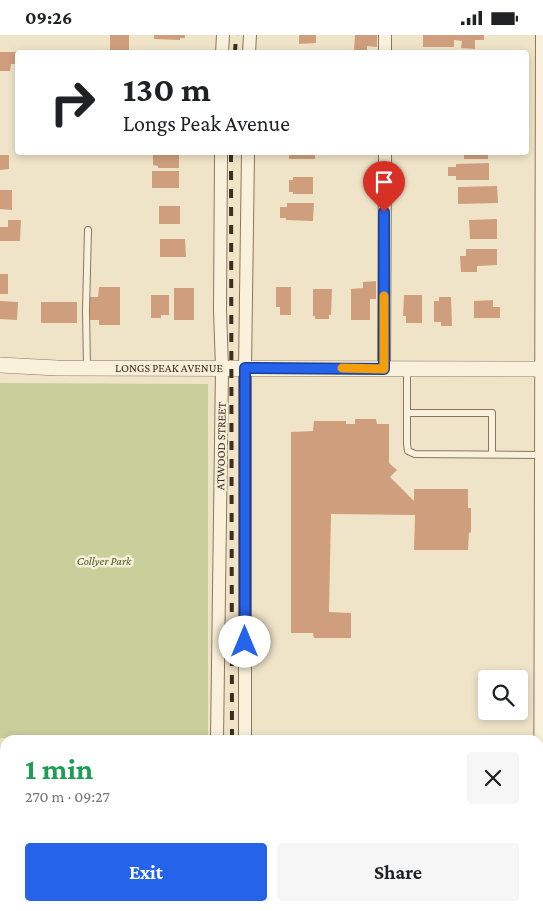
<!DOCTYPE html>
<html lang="en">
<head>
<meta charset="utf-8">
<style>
  :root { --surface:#fff; --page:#f6f6f6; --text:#202124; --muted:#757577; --accent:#2563eb }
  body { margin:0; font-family:"Crimson Pro",serif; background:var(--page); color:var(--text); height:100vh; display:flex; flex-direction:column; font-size:19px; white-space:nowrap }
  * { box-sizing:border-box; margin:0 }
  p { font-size:16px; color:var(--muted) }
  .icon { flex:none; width:28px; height:28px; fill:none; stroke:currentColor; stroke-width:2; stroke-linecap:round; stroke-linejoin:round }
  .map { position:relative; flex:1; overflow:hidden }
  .drawer { position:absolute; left:0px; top:700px; width:544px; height:176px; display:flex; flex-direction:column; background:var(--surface); border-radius:15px 15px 0 0; box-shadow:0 2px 8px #0003 }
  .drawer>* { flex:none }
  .banner { position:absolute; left:15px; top:15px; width:514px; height:105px; border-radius:5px; box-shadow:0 2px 8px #0003; background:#fff; color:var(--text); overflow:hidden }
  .buttons { position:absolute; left:478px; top:635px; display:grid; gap:10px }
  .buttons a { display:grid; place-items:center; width:50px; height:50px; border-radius:5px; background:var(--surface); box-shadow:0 2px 8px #0003; font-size:25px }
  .pin { position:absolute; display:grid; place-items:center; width:42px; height:42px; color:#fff; margin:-51px -21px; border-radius:50% 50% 50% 0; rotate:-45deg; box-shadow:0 0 5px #0007 }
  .pin .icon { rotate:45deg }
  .me { position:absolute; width:55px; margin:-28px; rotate:0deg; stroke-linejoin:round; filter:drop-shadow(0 0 4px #0008) }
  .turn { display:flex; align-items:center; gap:18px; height:105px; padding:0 25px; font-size:22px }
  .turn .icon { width:65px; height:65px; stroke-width:2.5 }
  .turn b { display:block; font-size:35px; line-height:42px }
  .round { display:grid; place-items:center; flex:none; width:52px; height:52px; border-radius:5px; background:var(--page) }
  .headline { display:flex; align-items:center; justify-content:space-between; height:85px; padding:0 25px }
  h1 { font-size:30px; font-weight:700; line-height:38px; color:#1e9e55 }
  .action { display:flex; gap:10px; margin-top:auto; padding:10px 25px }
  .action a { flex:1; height:58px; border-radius:5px; background:var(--accent); color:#fff; font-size:20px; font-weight:700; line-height:58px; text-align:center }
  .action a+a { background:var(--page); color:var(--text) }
  .status { display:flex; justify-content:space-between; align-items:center; height:35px; padding:0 25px; background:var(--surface); direction:ltr }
  .status svg { height:14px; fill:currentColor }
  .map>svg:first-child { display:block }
  .green { fill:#c9cf9b }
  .building { fill:#cf9f7d }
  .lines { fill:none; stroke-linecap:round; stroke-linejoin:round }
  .service-casing { stroke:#8d765c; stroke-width:8 }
  .minor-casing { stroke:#8d765c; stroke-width:14 }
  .tertiary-casing { stroke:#8d765c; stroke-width:16 }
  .service { stroke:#faf1dc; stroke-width:6 }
  .minor { stroke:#faf1dc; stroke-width:12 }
  .tertiary { stroke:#faf1dc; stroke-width:15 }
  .rail { stroke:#3d2e20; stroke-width:4; stroke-dasharray:9 9; stroke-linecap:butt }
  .route-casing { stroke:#184099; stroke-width:12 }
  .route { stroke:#2563eb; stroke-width:9 }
  .slow { stroke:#f59e0b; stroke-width:9 }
  .labels { text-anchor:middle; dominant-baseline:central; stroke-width:5; stroke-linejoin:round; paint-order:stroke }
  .street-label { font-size:12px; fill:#3d2e20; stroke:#f7eed8 }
  .park-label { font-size:12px; font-style:italic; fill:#4d5a26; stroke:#f7eed8 }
</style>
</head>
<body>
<div class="status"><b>09:26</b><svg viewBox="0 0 49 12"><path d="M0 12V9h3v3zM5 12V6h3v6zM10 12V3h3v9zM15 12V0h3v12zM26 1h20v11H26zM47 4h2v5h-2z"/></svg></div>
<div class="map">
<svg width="543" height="876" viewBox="0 0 543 876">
  <rect width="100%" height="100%" fill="#f0e4c8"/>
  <path class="green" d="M0,348L208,349V703H0Z"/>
  <path class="building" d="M110,0H129V18H110Z
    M154,0H185V3H180V5L154,4Z
    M299,0H316V8L299,9Z
    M355,0H377V12L367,11V17L354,16Z
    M423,0H484V5H475V14L461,13L462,6L454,5V12H423Z
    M0,17H17V29H11L10,36H0Z
    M153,118H179V133H158V131L153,130Z
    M289,118H315V124H289Z
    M464,118H488V124H464Z
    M0,120H9V134L0,135Z
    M489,128V145H456V141H448V132H456V129Z
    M152,136H179V153H152Z
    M293,142H313V159H293V157H289V145H293Z
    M497,151L498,168L458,169V152Z
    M0,155H12V175L0,174Z
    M287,168H314L313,186L286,185V183H280V172H287Z
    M159,171H180V189H159Z
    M497,184V204H470L469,185Z
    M8,185H21L20,206H0V192H8Z
    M160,204H185L186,222H160Z
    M466,214H497V230L477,231V237H461L460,221H466Z
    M0,239H8V259H0Z
    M376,246V264H370V285H351V254L363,253V247Z
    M99,252H120V290H99V285H89V262H98Z
    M276,252H291V280H280V272H276Z
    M174,253H194V285H174Z
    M313,254H332L331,280H329V284H315V281H313Z
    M151,260H169V280H161V283H151Z
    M404,260H422V288H406V281H403Z
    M439,262H451L452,291H441V287H434V266H439Z
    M493,265V272H500V283H474V266Z
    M0,266L18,267L17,285L0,284Z
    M41,267H77V288H41Z
    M355,384H376L377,389H389V428L397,435L390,442L414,466V454H468V473H471V497L469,498L468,515H414L415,480L331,479L329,577L351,578V603H314L313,598H291V397L313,396L314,386H346V389H355Z
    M0,763H4L5,803H0Z
    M0,822H5V844H0Z
    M0,850H5V868H0Z"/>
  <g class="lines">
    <defs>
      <path id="service" d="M87,333L86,275L88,195
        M407,334V409L408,416L415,419L541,420
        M407,378H492V419
        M386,876V871"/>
      <path id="minor" d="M222,18L223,0
        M249,18L250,0
        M385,18V0
        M384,333L385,118
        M217,705L222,333L220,275L221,118
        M245,705V333L248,118
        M0,719H5
        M218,871V876
        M246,871V876
        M540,876L542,0"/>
      <path id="tertiary" d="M0,330L57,333L543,334"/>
    </defs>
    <use href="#service" class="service-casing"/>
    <use href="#minor" class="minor-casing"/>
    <use href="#tertiary" class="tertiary-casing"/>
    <use href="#service" class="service"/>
    <use href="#minor" class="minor"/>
    <use href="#tertiary" class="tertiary"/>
    <path class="rail" d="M235,18L236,0
      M231,118L232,705
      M232,871V876"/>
  </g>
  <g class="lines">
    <defs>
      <path id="route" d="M245,607V333L384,334V177"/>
    </defs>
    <use href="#route" class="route-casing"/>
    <use href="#route" class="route"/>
    <path class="slow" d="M342,333L384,334V261"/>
  </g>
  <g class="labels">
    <g class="street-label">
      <text x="169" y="333">LONGS PEAK AVENUE</text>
      <text transform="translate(221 411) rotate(-89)">ATWOOD STREET</text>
    </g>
    <g class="park-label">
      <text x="104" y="526">Collyer Park</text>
    </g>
  </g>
</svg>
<div class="buttons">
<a><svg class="icon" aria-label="search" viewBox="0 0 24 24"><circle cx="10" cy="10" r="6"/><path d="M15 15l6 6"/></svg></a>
</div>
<div class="pin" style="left:384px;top:177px;background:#d93025"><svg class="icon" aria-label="arrive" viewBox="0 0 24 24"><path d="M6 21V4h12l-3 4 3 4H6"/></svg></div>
<svg class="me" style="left:245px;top:607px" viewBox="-20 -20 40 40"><circle r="19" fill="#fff"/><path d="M0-13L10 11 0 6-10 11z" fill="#2563eb"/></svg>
<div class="banner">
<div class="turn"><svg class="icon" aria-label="right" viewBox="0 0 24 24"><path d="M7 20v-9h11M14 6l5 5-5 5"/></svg><div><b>130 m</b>Longs Peak Avenue</div></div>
</div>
<section class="drawer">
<div class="headline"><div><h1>1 min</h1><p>270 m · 09:27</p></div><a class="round"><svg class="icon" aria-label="close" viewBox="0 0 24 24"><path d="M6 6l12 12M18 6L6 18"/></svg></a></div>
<div class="action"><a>Exit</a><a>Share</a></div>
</section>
</div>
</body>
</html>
